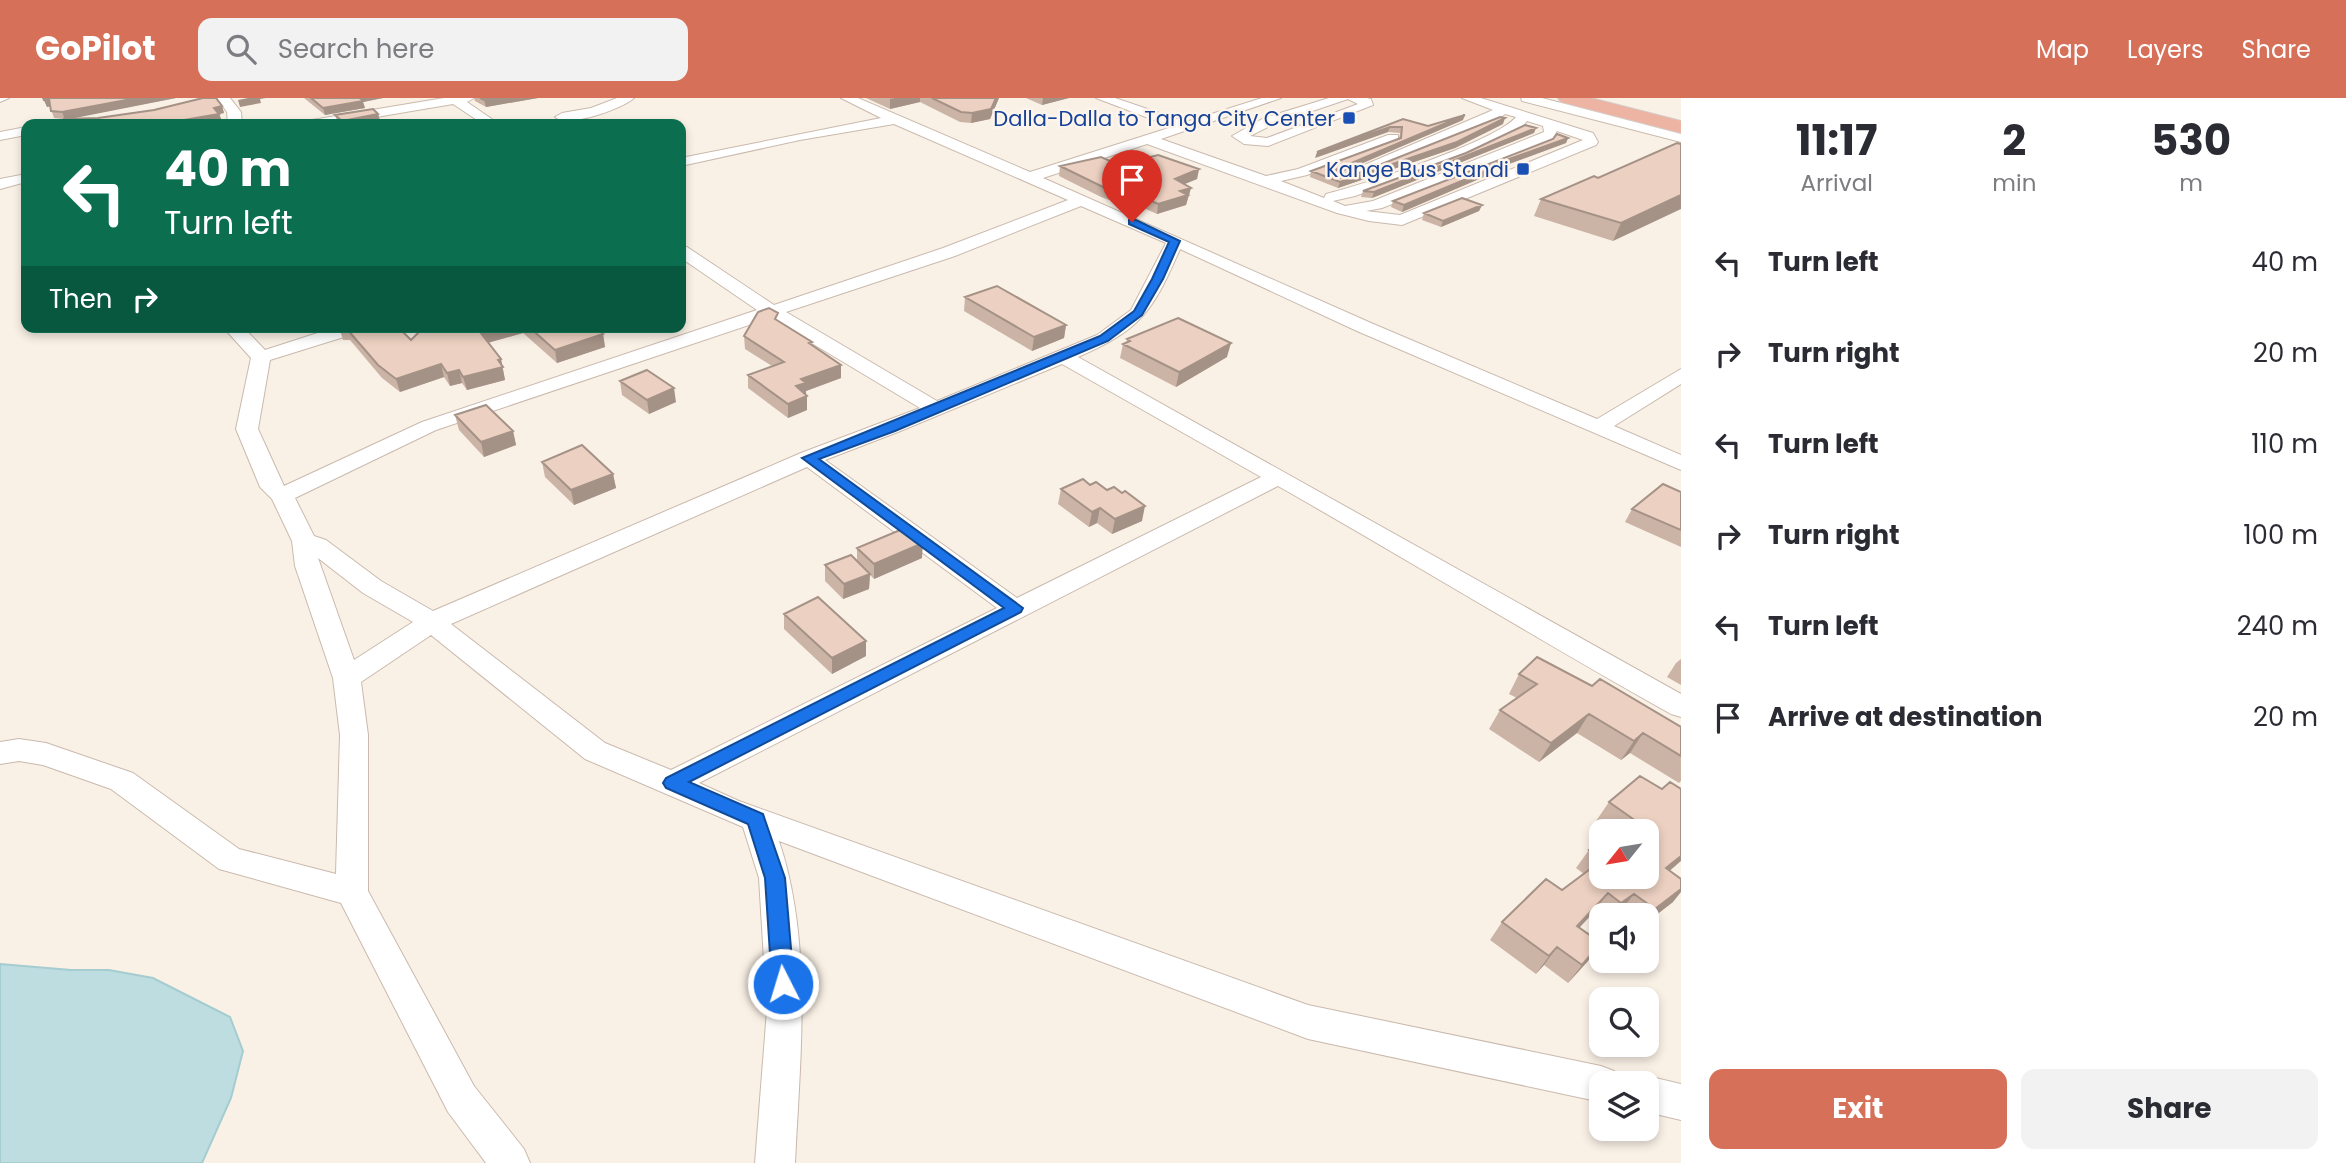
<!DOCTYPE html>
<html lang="en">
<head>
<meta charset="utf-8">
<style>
  :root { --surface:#fff; --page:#f2f2f3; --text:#2b2b33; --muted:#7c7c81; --accent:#d67059 }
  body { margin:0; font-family:Poppins,sans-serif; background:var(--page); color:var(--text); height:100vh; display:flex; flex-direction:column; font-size:26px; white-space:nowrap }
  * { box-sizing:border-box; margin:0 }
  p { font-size:23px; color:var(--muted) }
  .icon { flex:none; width:38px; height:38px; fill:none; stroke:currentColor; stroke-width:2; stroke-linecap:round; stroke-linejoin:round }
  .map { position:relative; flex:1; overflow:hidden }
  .side { display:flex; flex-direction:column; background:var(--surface); width:665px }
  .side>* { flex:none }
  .hud { position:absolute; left:21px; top:21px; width:665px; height:214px; border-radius:14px; box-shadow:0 4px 10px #0003; background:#0b6e4f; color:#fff; overflow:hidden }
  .needle { width:46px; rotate:240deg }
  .tools { position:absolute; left:1589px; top:721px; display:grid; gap:14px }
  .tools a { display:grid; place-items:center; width:70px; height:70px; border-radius:14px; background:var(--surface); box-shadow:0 4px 10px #0003; font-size:35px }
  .pin { position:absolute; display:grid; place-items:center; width:60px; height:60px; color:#fff; margin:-72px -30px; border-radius:50% 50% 50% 0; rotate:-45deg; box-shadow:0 0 7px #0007 }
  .pin .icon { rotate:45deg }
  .me { position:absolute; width:77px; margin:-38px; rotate:355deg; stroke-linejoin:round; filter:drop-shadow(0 0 5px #0008) }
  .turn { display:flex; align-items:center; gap:24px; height:147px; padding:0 28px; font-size:32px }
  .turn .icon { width:91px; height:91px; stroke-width:2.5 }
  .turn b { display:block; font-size:49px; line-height:60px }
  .then { display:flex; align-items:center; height:66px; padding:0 28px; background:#0003; gap:14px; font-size:26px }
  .eta { display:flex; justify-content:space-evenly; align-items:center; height:119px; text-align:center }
  .eta b { font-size:42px; font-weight:700; line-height:49px }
  .primary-button { display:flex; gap:14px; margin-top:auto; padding:14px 28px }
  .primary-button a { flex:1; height:80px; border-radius:14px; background:var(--accent); color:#fff; font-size:28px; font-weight:700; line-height:80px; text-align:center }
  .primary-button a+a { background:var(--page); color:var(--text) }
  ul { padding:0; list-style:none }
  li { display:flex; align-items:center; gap:21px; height:91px; padding:0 28px }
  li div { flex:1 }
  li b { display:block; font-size:26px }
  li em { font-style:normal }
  header { display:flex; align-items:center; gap:42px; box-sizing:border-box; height:98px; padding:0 35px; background:var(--accent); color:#fff }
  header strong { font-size:33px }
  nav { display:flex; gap:38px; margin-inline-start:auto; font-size:24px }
  .search { width:490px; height:63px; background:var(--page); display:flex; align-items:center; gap:18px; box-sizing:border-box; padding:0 24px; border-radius:14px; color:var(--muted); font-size:26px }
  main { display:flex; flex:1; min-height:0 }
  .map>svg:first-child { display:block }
  .water { fill:#bddde1; stroke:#a4ccd1; stroke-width:2 }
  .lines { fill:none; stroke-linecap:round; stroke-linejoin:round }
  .minor-casing { stroke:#cab9ad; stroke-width:2 }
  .highway-casing { stroke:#d4cdca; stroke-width:2 }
  .minor { fill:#fff; fill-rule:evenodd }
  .highway { fill:#edb4a4; fill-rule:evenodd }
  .wall { fill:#cbb3a6 }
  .shaded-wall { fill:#a59287 }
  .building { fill:#ecd0c1; stroke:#a59287; stroke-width:2 }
  .route { fill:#1a73e8; stroke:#114b97; stroke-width:2 }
  .transit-dot { fill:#1a4fb4; stroke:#fdf5ec; stroke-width:2.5 }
  .labels { text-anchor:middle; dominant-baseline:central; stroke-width:5; stroke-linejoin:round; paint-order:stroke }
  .far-transit-label { font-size:21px; fill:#164399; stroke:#fdf5ec; text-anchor:end }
</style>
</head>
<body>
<header>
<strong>GoPilot</strong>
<div class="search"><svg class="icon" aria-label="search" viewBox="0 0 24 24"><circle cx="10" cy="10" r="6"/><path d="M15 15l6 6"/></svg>Search here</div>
<nav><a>Map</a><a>Layers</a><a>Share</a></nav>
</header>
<main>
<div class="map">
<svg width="1681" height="1065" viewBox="0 0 1681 1065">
  <rect width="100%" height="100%" fill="#faf1e6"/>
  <path class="water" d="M0,866L71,872H109L153,880L230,919L243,953L231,1000L202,1065H0Z"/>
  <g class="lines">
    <defs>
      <path id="minor" d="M0,0H9L0,4Z
        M217,0H230L241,14L242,26H228L227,14Z
        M444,0H474L467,4L499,26H483L453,6L335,26H305L312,22Z
        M617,0H634C622,11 568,30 555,19L562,15L591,10Z
        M841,0H858L1030,74L1172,29L1096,0H1115L1186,24L1262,0H1281L1161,41L1266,78L1298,71L1388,37H1398V43L1307,77L1281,83L1324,100L1326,96C1362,87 1495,44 1516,19L1505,16L1497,22L1346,83L1341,84L1334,80L1493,12L1462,0H1481L1593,35L1598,44L1596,47L1402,127L1369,123L1337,115L1147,46L1043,80L1371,225L1597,321L1681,271V286L1614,328L1681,357V372L1357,233L1180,151C1153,213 1141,232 1078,259L1681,596V619L1671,616C1539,542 1410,463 1278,388L699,685L739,703L1308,907L1601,968L1614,973L1619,985H1601V1004L1308,941L779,743C813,844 800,959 795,1065H755L767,912L759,780L743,729L585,661L431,537L361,584L368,637V793L474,988L524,1051L530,1065H486L448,1014L341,805L219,771L111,691L43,667L19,663L0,666V644L19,641L46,645L133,675L239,751L336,776L340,637L333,580L295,468L292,443L272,401L260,389L236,331L251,260L223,229H243L265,252L336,229H365L363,233L270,262L258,331L284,388L422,324L757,212L681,160V148L687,149L774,207L943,150L1068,102L894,26L800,42L681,68V60L881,20ZM1527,23L1543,28L1544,34L1373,103L1345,108L1333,103L1355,98L1463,58L1518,34ZM1557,33L1583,42L1400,117L1366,113L1382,110L1550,44ZM1081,108L1166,145L1131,212L1097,237L937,303L786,214L955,158ZM770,220L920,310L801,355L433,513L381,483L326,442L314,438L295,400L436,332ZM1062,266L1261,379L1017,500L825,362L898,334ZM807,369L997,510L671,672L605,645L451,526ZM318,460L363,495L413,524L354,562Z
        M1329,0H1367L1371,1L1373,7L1268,48L1244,46L1232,38L1264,20ZM1348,1L1358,6L1267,40L1250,38L1274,26Z
        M1521,0H1542L1681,36V44L1522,3Z
        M26,29V37L0,42V34Z
        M26,76V84L0,91V81Z
        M1647,978L1681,986V1022L1647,1014V985H1633Z"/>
      <path id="highway" d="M1558,0H1591L1681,23V35L1561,4Z"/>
    </defs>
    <use href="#minor" class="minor-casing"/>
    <use href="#highway" class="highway-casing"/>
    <use href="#minor" class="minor"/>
    <use href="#highway" class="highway"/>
  </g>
  <path class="wall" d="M43,0H176L66,21L98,20L222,8L224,15L219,16L222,23L64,21L54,20L50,8L47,9Z
    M304,0H383L363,4L365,10L325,17Z
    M474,0H538L486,9L475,3Z
    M866,0H999L990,21L971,25L960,24L920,4L890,11Z
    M1026,0H1069L1042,7Z
    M378,16L381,26H338L335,17Z
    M1403,21L1428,28L1463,22L1336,76L1341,80L1349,79L1503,26L1455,50L1338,90L1310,79L1311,73L1399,40L1400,35L1388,34L1315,60Z
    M1534,35L1372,100L1361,99L1363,93L1466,55Z
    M1568,40L1566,45L1487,74L1486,78L1402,114L1391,109L1393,103Z
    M1677,45L1613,143L1534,118L1541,101L1598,80Z
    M1119,67L1199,71L1197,81L1184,86L1191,90L1186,107L1157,116L1117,98L1109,102L1101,99L1059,78L1060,68Z
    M1482,107L1479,113L1441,129L1422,122L1424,115Z
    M965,199L1066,227L1064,240L1032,253L964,213Z
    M778,223L812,247L841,280L806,293L807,312L788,320L748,290V277L772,268L745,251L744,238Z
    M339,229H398L411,242L424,229H594L603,236L605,249L557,265L523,235L488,245L501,261L505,282L467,292L462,285L450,288L444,279L400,294L382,280L350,242H343Z
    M1127,241L1227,259L1176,289L1120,260L1123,246L1127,244Z
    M620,283L676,304L649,316L622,297Z
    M455,317L513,333L516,347L484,359L459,332Z
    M542,364L613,376L616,390L574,407L545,379Z
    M1061,391L1142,423L1112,436L1097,425L1089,429L1058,406Z
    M1681,394V449L1625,424L1632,411Z
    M857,450L922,460L874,481L870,477L869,491L843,501L825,483V467L857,464Z
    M784,516L866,543V558L832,576L784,531Z
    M1681,561V587L1667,579L1676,565Z
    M1519,576L1592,588L1681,629V683L1679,685L1630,655L1621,662L1577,635L1539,664L1489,631L1500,612L1517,600L1509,596Z
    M1640,678L1670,773L1673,804L1647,824V817H1624L1620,814L1615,817H1601V819L1594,814L1579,830L1588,863L1568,885L1544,867L1536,876L1490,842L1502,824L1562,792L1584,776L1576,770L1589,752L1601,743V779L1647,733H1611L1596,723L1609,704Z"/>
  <path class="shaded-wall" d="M137,0H176L65,22L62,14Z
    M248,0H266L260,1L261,5L240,9L238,2Z
    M358,0H383L363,4L365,10L325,17L323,10Z
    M498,0H538L486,9L484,2Z
    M895,0H920V4L890,11V1Z
    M996,0H999L990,21L971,25L972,15Z
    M1043,0H1069L1042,7Z
    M49,1L52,8L47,9L44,2Z
    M222,8L224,15L219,16L222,23L204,26H161Z
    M378,16L381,26H343L342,23Z
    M1465,17L1463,22L1333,78L1335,72Z
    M1505,20L1503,26L1455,50L1338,90L1340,84Z
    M1390,29L1388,34L1315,60L1317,54Z
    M1536,30L1534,35L1372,100L1374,94Z
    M1568,40L1566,45L1487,74L1486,78L1402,114L1404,107L1484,70Z
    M1199,71L1197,81L1173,91L1175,81Z
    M1119,88L1117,98L1109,102L1110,92Z
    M1191,90L1186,107L1157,116L1158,106L1180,93Z
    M1681,96V111L1613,143L1621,125Z
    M1482,107L1479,113L1441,129L1443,123Z
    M1066,227L1064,240L1032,253L1034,239Z
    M495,229H522L523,235L483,246L480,234Z
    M603,236L605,249L557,265L555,252Z
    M1231,245L1227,259L1176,289L1179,274Z
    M501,261L505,282L467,292L463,279Z
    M441,266L444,279L400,294L396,281Z
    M841,267V280L806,293V298L796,288L801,281Z
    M459,272L462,285L450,288L447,275Z
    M674,290L676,304L649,316L647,302Z
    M807,298V312L788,320V306Z
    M513,333L516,347L484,359L481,344Z
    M613,376L616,390L574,407L571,392Z
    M1145,408L1142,423L1112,436L1115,421Z
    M1100,410L1097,425L1089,429L1092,414Z
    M923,445L922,460L874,481V466Z
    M870,476L869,491L843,501L844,486Z
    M866,543V558L832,576V560Z
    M1589,616L1577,635L1539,664L1551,645Z
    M1643,635L1630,655L1621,662L1634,643Z
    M1681,758V763L1652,788L1666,770Z
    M1681,791V794L1673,804L1647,824V822L1655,811Z
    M1608,795L1594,814L1564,846L1577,828Z
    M1634,796L1620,814L1615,817H1612L1621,805Z
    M1601,846L1588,863L1568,885L1582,867Z
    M1557,849L1544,867L1536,876L1549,858Z"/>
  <path class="building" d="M43,0H137L62,14L51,13L49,1L44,2Z
    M203,0H216L222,8L214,10L219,16L161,26H66L64,21L98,20L154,12Z
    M311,0H360L363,3L323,10Z
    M480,0H498L484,2Z
    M932,0H996L991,11L972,15L961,14Z
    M373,11L378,16L342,23L335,17Z
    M1465,17L1335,72L1333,75L1341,80L1349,79L1500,19L1505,20L1457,44L1340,84L1311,73L1401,40L1402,29H1390L1317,54L1403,21L1428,28Z
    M1525,27L1536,30L1374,94L1363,93L1466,55Z
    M1557,36L1568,40L1484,70L1488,72L1404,107L1393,103L1553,41Z
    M1677,45L1681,46V97L1621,125L1541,101L1594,78L1598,80Z
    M1158,57L1199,71L1175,81L1191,90L1180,93L1188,97L1158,106L1119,88L1110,92L1103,89L1060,68L1101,59L1119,67Z
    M1462,100L1482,107L1443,123L1424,115Z
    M997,188L1066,227L1034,239L965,199Z
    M769,210L778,215L775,221L812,244L809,245L841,267L801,281L806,285L796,288L807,298L788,306L748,277L784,264L744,238L758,214Z
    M1178,220L1231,245L1179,274L1123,246L1130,243L1127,241Z
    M339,229H398L411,242L424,229H495L480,234L501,261L498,262L503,269L463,279L459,272L447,275L441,266L396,281L378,267L346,230Z
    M529,229H594L603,236L555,252Z
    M647,272L674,290L647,302L620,283Z
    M486,307L513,333L481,344L455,317Z
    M582,347L613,376L571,392L542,364Z
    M1083,381L1090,387L1096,384L1107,392L1114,389L1122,395L1125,393L1145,408L1115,421L1100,410L1092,414L1061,391Z
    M1663,386L1681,394V432L1632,411Z
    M905,430L923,445L874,466L857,450Z
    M851,457L870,476L844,486L825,467Z
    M818,499L866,543L832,560L784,516Z
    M1537,559L1592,588L1600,581L1681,629V658L1643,635L1634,643L1589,616L1551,645L1500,612L1537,586L1519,576Z
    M1640,678L1662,691L1670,684L1681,691V758L1666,770L1681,781V791L1655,811L1634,796L1621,805L1608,795L1577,828L1601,845L1582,867L1557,849L1549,858L1502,824L1546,781L1562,792L1601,763V779H1647V733H1615L1633,721L1609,704Z
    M1601,743V761L1589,752Z"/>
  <path class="route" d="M1129,122H1136L1180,143L1163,181L1142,217L1108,243L895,333L819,361L1023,510L1021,514L689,684L763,716L765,722L785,780L794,886L790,893L783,895L775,893L772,886L765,780L748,726L666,690L663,685L666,680L1004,510L802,360L1100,238L1134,213L1152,181L1169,144L1129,126Z"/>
  <g class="transit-dot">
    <rect x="1342" y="13" width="14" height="14" rx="3.5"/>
    <rect x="1516" y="64" width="14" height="14" rx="3.5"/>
  </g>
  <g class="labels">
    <g class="far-transit-label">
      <text x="1335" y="20">Dalla-Dalla to Tanga City Center</text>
      <text x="1509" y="71">Kange Bus Standi</text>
    </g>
  </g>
</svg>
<div class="tools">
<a><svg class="needle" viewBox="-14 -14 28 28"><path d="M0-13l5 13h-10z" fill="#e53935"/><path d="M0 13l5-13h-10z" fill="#7c7c81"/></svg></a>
<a><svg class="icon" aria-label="sound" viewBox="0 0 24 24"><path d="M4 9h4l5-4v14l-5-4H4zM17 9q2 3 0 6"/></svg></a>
<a><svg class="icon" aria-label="search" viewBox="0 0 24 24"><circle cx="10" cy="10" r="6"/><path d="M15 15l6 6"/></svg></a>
<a><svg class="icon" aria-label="layers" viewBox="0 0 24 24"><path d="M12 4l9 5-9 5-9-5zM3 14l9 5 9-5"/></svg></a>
</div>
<div class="pin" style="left:1132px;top:124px;background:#d93025"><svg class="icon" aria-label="arrive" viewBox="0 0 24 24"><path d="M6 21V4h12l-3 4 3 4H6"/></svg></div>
<svg class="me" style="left:783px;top:886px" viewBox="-20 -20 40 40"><circle r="17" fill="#1a73e8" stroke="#fff" stroke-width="3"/><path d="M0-11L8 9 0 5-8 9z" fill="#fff"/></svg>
<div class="hud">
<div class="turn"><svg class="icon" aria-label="left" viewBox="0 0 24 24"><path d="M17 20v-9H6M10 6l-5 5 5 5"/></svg><div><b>40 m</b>Turn left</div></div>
<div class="then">Then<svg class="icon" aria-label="right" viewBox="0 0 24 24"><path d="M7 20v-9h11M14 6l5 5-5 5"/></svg></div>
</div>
</div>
<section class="side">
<div class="eta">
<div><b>11:17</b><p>Arrival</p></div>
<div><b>2</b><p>min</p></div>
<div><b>530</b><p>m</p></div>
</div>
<ul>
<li><svg class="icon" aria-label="left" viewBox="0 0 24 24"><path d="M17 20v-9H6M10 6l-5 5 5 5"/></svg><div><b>Turn left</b></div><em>40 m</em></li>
<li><svg class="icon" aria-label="right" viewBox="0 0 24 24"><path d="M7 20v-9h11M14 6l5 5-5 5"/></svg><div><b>Turn right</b></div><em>20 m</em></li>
<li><svg class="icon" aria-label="left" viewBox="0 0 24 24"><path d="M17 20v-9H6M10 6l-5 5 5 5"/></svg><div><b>Turn left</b></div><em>110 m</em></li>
<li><svg class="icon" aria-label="right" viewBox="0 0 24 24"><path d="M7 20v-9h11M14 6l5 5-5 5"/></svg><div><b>Turn right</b></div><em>100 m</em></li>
<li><svg class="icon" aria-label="left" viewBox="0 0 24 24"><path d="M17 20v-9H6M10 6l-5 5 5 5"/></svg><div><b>Turn left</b></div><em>240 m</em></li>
<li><svg class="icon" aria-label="arrive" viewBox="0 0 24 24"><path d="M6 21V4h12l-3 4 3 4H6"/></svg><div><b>Arrive at destination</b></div><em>20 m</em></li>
</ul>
<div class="primary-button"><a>Exit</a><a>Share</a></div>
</section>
</main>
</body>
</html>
